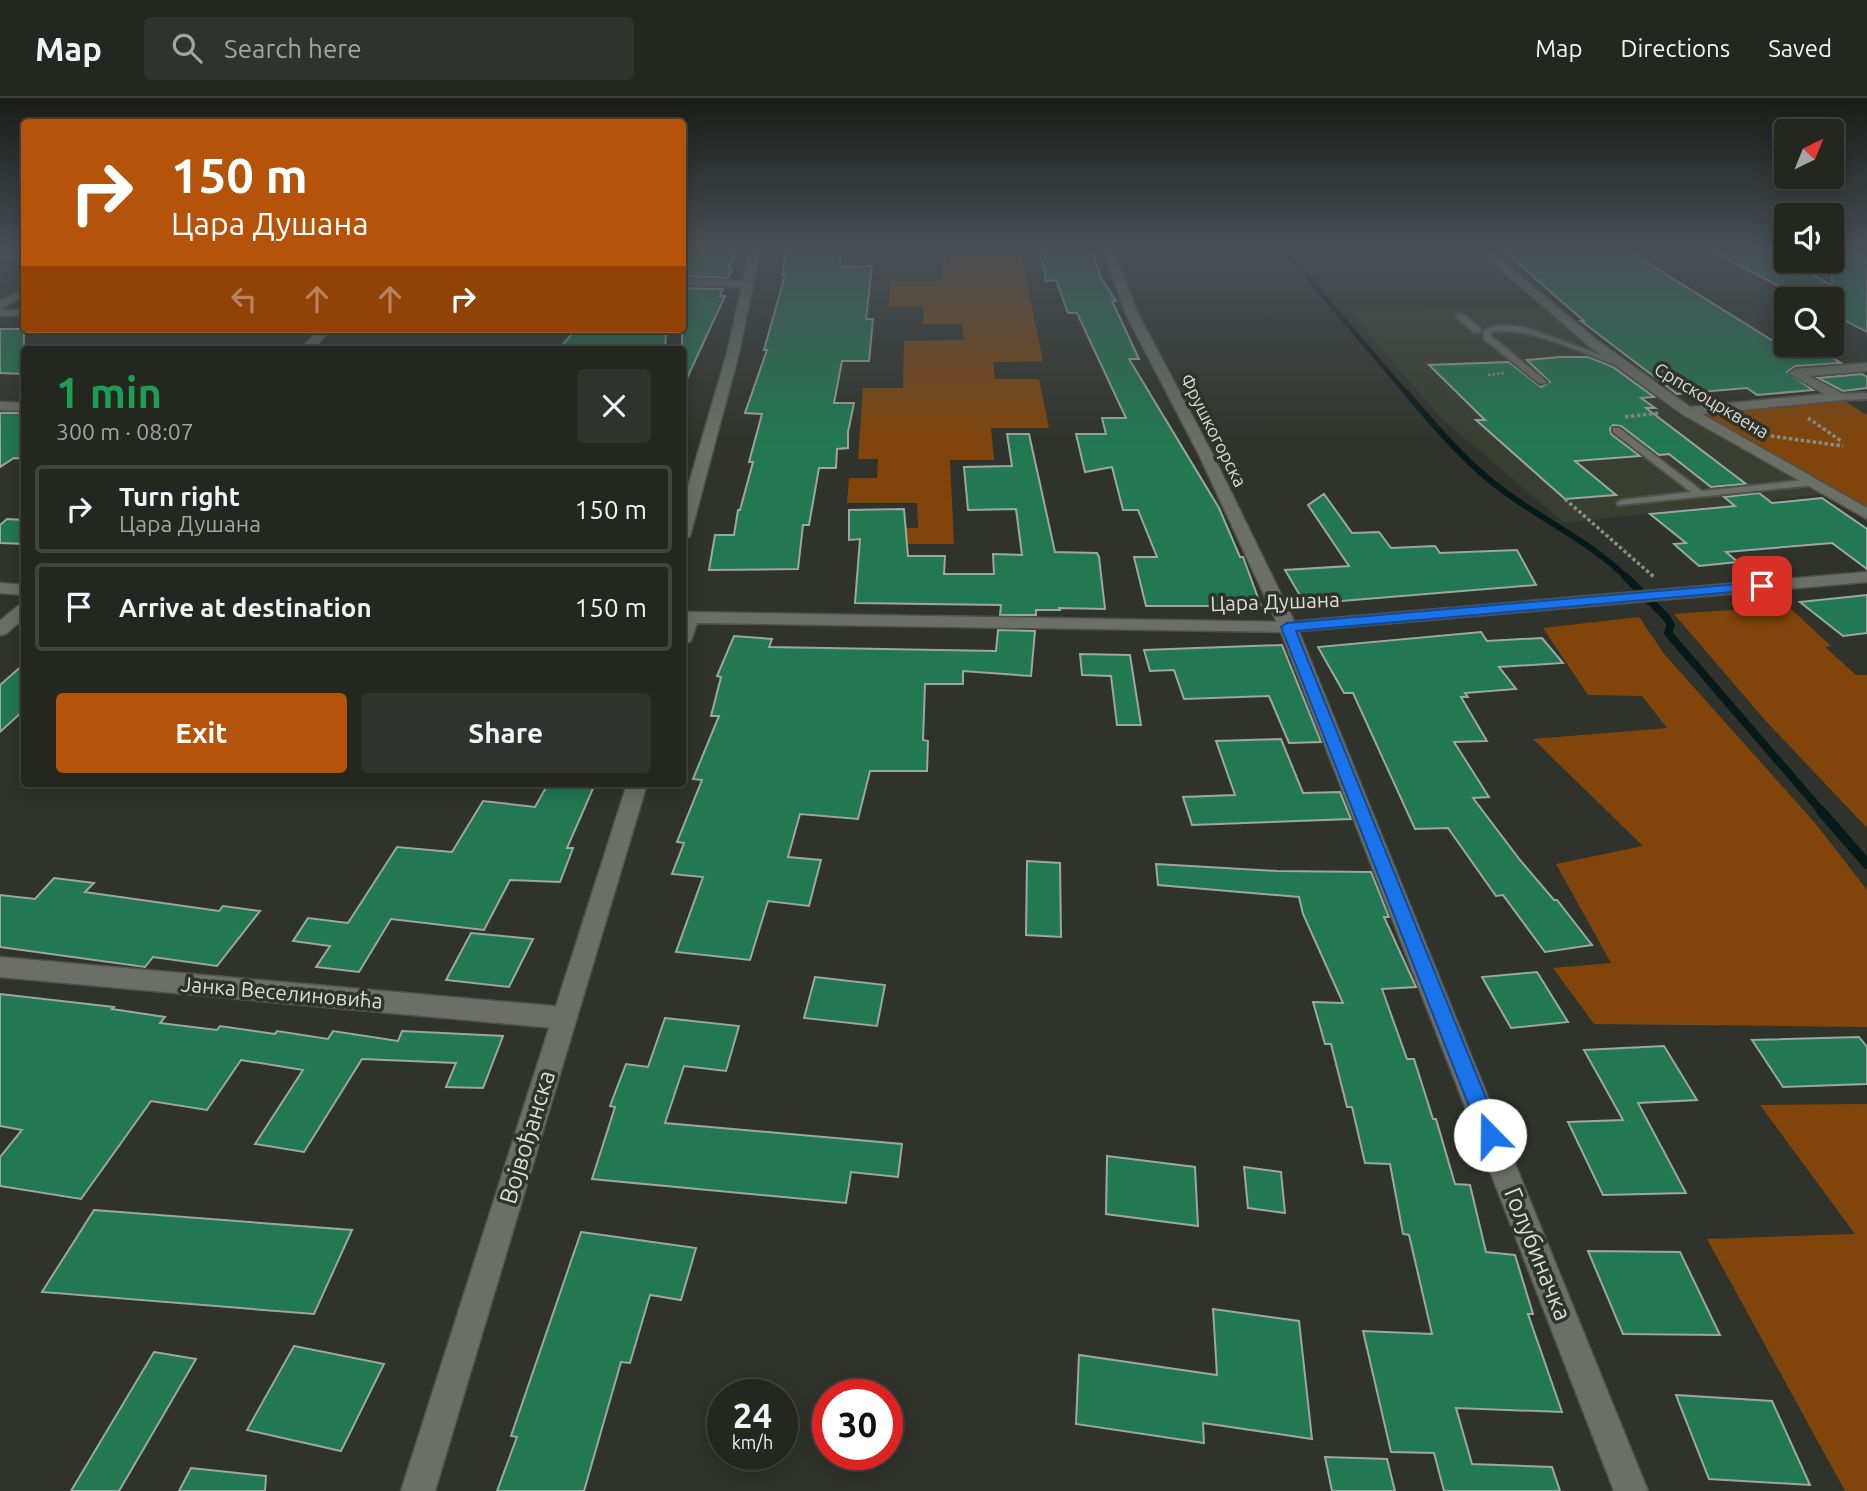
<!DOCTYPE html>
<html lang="en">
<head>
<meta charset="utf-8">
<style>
  :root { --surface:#242620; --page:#30322d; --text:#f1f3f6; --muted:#a3a5a5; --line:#41433e; --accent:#b45309 }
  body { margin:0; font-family:Ubuntu,sans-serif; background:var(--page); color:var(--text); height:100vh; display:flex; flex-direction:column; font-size:26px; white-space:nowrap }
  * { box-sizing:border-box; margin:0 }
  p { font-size:23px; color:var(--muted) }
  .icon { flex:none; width:38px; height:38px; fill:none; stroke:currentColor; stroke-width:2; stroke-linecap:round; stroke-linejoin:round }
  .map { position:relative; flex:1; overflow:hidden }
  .details { position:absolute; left:21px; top:248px; width:665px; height:441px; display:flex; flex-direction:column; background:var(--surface); border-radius:7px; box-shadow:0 4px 18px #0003,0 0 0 2px var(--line) }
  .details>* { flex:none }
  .hud { position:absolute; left:21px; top:21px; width:665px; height:214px; border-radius:7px; box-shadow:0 4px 18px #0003,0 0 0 2px var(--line); background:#b45309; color:#fff; overflow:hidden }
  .needle { width:46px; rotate:43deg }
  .buttons { position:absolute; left:1774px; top:21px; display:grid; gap:14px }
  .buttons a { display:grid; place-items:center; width:70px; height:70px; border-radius:7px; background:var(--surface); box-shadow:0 4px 18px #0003,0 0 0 2px var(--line); font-size:35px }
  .speed { position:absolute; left:707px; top:1281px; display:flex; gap:14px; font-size:35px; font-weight:700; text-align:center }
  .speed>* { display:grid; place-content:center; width:91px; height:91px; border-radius:50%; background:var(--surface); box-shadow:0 4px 18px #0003,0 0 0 2px var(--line); line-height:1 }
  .speed small { font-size:18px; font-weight:400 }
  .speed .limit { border:10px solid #d22; background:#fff; color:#111 }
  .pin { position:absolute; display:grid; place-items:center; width:60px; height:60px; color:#fff; margin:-30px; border-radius:14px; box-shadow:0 4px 10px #0006 }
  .me { position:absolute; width:77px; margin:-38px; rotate:338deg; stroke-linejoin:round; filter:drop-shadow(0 0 5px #0008) }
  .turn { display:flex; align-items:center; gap:24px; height:147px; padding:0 35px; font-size:32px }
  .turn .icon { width:91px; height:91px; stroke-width:2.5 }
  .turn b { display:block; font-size:49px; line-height:60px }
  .lanes { display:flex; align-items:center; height:66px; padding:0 35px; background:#0003; justify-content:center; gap:35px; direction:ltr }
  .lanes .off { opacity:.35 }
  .round { display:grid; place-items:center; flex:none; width:74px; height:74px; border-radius:7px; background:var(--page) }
  .head { display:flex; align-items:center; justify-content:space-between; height:119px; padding:0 35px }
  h1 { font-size:42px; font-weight:600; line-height:52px; color:#1e9e55 }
  .action { display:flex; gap:14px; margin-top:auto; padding:14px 35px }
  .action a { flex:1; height:80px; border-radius:7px; background:var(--accent); color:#fff; font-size:28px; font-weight:600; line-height:80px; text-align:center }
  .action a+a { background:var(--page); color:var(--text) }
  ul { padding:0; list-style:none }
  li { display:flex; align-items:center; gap:21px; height:88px; margin:0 14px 10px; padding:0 21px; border:4px solid var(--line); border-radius:7px }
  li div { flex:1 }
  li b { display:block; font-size:26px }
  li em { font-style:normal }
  header { display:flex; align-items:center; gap:42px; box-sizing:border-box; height:98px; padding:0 35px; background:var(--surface); border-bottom:2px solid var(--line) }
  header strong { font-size:33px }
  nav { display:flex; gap:38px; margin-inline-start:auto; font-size:24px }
  .search { width:490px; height:63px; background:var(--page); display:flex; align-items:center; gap:18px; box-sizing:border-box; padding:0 24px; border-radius:7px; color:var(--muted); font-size:26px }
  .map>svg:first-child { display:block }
  .built { fill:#383e30 }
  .green { fill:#81450b }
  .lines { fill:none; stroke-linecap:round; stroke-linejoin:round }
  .stream-far3 { stroke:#071a1a; stroke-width:5 }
  .stream-far2 { stroke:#071a1a; stroke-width:6 }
  .stream-far1 { stroke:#071a1a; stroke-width:8 }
  .stream { stroke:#071a1a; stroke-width:10 }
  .building { fill:#217852; stroke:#9da7a1; stroke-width:2 }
  .lane-casing { stroke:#4f514b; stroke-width:4 }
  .street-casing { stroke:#4f514b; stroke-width:3 }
  .secondary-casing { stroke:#4f514b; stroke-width:3 }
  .path-far1 { stroke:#8a8c86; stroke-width:2.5; stroke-dasharray:2.5 2; stroke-linecap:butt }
  .path { stroke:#8a8c86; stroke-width:3.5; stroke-dasharray:3.5 2.5; stroke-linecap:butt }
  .lane { fill:#6b6f66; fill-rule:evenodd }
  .street { fill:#6b6f66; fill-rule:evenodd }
  .secondary { fill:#6b6f66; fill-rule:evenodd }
  .route { fill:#1a73e8; stroke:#114b97; stroke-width:2 }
  .labels { text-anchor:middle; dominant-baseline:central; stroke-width:7; stroke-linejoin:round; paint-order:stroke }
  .far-street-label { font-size:18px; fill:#dbddd8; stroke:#30332b }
  .street-label { font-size:21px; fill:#dbddd8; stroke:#30332b }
  .near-street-label { font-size:24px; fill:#dbddd8; stroke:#30332b }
</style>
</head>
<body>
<header>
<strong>Map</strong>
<div class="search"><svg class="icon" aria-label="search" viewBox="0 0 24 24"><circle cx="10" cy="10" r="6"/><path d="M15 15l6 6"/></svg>Search here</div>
<nav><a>Map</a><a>Directions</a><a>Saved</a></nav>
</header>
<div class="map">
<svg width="1867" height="1393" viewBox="0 0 1867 1393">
  <rect width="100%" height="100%" fill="#30332b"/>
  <path class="built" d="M1550,209L1687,313L1833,395L1564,425L1442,321L1349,212Z"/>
  <path class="green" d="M948,152H1020L1043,263L993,264L995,281H1039L1049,330H991L994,362H950L954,446H906V430H918L917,405H847L849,380H877L878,361H858L863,290H903L904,243L964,242L962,226H923V208H889L890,183H942L941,165H949Z
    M1838,299L1867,317V419L1687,313Z
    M1788,508L1831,548L1825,549L1856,577H1867V730L1764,621L1674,516Z
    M1639,519L1665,557L1815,725L1867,792V929L1594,926L1553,870L1611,865L1556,766L1643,748L1533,641L1667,630L1642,598L1588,597L1543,530Z
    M1867,1006V1393H1845L1707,1141L1855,1136L1760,1007Z"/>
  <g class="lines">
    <path class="stream-far3" d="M1284,152L1408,297"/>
    <path class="stream-far2" d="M1407,295C1434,328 1467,366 1501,391C1542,422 1591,444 1628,481"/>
    <path class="stream-far1" d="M1626,479L1666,519L1671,527L1668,535L1823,715"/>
    <path class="stream" d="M1821,713L1867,766"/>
  </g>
  <path class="building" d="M682,152H738L728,171H732L728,180L682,178Z
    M787,152H841L840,169L872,168L866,221H873L869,263H842L834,305H854L848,334V350L837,351L836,370H819L809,427H803L798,471L709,472L715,437H734L738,412H740L753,364H749L762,316L745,315L767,252H764L785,177H782Z
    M1040,152H1092L1101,180L1116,203H1112L1139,261H1129L1219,410L1240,459H1243L1261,508H1146L1134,459H1157L1138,412H1123L1112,369L1085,374L1076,336H1106L1102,320H1126L1077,215H1068L1056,182L1046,183Z
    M1709,152H1763L1832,187V152H1849L1867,161V234L1832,216V201H1804Z
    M1505,154H1630L1775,244L1810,247L1841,265L1795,268L1787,274L1813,292L1757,297L1747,290L1677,296L1581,223H1584Z
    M682,190L723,191L720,198H725L682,291Z
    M0,231H24V276L0,275Z
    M576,231L666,233L665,252H558Z
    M1560,259H1589L1613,269L1654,299L1641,300L1655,310H1646L1746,386L1711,389L1669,356L1659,357L1621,328L1613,327L1610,330L1611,336L1640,358L1575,363L1616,397L1565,401L1476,322H1485L1429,267L1509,264L1541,289L1550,284L1527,262Z
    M1862,276L1867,279V290L1843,293L1818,280Z
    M0,315H24V361L14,360L0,369Z
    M1007,336H1029L1055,454L1097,455L1099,459L1105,511L1059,510L1060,512H1036V517H1000L1001,507L855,505L860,441L849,442V412L904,411L908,458H945L944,476H994L993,456L1022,457L1016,411L968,412L964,369L1012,368Z
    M1759,395L1772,405L1822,400L1867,431V471L1832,445L1726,454L1738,464L1699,468L1674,446L1686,445L1650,416L1735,408L1724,399Z
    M1324,396L1352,435L1379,434L1391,450L1435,448L1440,455L1517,452L1536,487L1305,506L1285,472L1349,468L1308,407Z
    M7,421L24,422V446L0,445V427Z
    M1867,497V535L1843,538L1800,504Z
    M998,532L1035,533L1031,578L963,573V586H925L923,642L928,643L927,673H870L858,721L800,716L788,759L821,762L809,808L768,803L750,862L676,854L703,779L672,776L684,745L677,744L702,682L693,681L719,618H711L721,579L717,578L734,538L772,541L769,549L996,553Z
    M1481,534L1487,543L1542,540L1563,565L1499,569L1516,591L1465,595L1468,599H1461L1487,643L1454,644L1489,699L1473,700L1520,762L1554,802H1557L1592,847L1545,854L1503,797L1496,798L1448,730L1415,731L1353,595H1344L1318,549Z
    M1282,547L1321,644L1289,645L1269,598L1184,601L1174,572L1150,573L1144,552Z
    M1080,556L1130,557L1141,627H1117L1111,578L1082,577Z
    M24,566V612L0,634V587Z
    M1281,641L1303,695L1340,694L1351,721L1192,727L1183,699L1235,697L1216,643Z
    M548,686H595L567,750H573L560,784L510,782L484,832L391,821L359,874L316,869L330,848L293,843L308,820L348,825L397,749L452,754L483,703L535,709Z
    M1027,763L1060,765L1061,839L1026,837Z
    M1156,766L1277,773L1371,774L1389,819H1384L1416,889L1382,891L1407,961H1414L1433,1021H1436L1455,1086L1470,1087L1486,1154L1515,1157L1533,1216H1528L1562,1314L1456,1310L1472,1366L1552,1369L1560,1393H1444L1434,1355L1391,1354L1363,1233L1432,1236L1409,1137L1403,1136L1390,1066L1365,1065L1352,1009H1347L1331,946H1325L1313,904L1343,905L1303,816L1299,799L1158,787Z
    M54,780L94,785L85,794L219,813L223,808L260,813L217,868L153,859L145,869L0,849V797L35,801Z
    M471,835L533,841L509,889L446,882Z
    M1537,874L1568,924L1511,930L1482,879Z
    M815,879L885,887L877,928L804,920Z
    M0,896L114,909L112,911L165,919L160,925L217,932L220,928L275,936L277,933L328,941L333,933L398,943L402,933L503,938L483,990L446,989L456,965L362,961L304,1054L255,1046L303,972L241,962L207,1012L151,1003L81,1101L0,1088V1059L22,1032L0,1028Z
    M665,920L739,928L726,973L684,968L665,1025L902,1046L898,1079L851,1074L846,1105L592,1081L615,1009L610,1008L626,966L648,969Z
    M1859,939L1867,949V986L1783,989L1752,942Z
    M1664,948L1697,1002L1638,1005L1686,1095L1603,1097L1568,1024L1623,1022L1584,952Z
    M1107,1058L1195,1069L1198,1128L1106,1116Z
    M1244,1069L1281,1074L1285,1115L1248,1110Z
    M94,1112L352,1132L314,1216L42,1194Z
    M581,1134L696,1150L681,1202L650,1197L630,1265L621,1264L584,1393H497L517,1339L511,1338Z
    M1588,1153L1680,1154L1720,1237L1623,1236Z
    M1213,1211L1299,1223L1312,1341L1203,1325L1204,1345L1076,1326L1079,1257L1217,1277Z
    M294,1248L384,1266L341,1353L247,1332Z
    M154,1254L196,1261L119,1393H71Z
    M1676,1297L1772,1303L1810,1387L1709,1381Z
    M1325,1359L1387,1361L1395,1393H1332Z
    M191,1370L266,1378L265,1393H179Z"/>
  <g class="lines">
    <defs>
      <path id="lane" d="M1457,216H1463L1480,230V234H1474L1457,220Z
        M1499,227L1524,229L1623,265L1616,267C1585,256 1521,225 1491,235V238L1547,284L1540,286L1484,241V232Z
        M1867,295V301L1838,302L1834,299L1838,296Z
        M1613,330H1619L1702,393L1814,381L1819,384L1814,387L1618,407L1617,405L1622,402L1691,394L1613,334Z"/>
      <path id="street" d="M1103,152H1113L1138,216L1213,357L1297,529L1648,1393H1614L1279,529L1199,357L1126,216Z
        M1478,152H1489L1597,242L1690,309L1824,296L1789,275L1795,271L1867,265V273L1809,278L1843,296V302L1702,316L1867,410V421L1682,316L1589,248Z
        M0,155L24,156V162L0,161Z
        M682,181L747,183L752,186L747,189L682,187Z
        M24,191V198L0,211V203Z
        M0,212H24V218H0Z
        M319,231H331L313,252H300Z
        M0,304L24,305V313L0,312Z
        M24,507V520L6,536L0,537V523L18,508Z
        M0,859L564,909L573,912L577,920L573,928L564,931L0,879Z"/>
      <path id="secondary" d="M750,152H760L739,255L690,438L682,443V409L727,255Z
        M1867,474V484L1288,534L697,525L691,543L682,548V514L1288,524Z
        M0,485L24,487V497L0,495Z
        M627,686H647L435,1393H401Z"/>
    </defs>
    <use href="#lane" class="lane-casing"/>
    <use href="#street" class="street-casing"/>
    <use href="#secondary" class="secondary-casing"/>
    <path class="path-far1" d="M1488,277L1504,275"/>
    <path class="path" d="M1625,319L1658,315
      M1808,320L1841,343
      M1771,338L1843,348
      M1565,401L1654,479"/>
    <use href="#lane" class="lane"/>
    <use href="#street" class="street"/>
    <use href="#secondary" class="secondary"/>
  </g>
  <linearGradient id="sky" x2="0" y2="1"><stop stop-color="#1a1c18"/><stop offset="0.44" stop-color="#485055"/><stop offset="1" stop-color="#485055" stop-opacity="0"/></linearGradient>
  <rect width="1867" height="347" fill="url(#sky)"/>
  <path class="route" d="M1762,484L1769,488L1767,491L1296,533L1501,1037L1498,1044L1490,1047L1483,1044L1281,529L1287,525Z"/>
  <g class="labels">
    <g class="far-street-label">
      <text transform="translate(1712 302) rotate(31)">Српскоцрквена</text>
      <text transform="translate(1214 332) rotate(63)">Фрушкогорска</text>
    </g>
    <g class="street-label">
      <text transform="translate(1275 503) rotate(-2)">Цара Душана</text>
      <text transform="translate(282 894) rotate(5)">Јанка Веселиновића</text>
    </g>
    <g class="near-street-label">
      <text transform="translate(527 1039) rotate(-73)">Војвођанска</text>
      <text transform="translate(1538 1156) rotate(68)">Голубиначка</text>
    </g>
  </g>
</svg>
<div class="buttons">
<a><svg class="needle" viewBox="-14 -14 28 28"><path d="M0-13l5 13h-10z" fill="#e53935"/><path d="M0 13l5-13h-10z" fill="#a3a5a5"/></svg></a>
<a><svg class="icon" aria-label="sound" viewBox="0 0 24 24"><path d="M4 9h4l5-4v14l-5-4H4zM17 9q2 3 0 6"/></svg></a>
<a><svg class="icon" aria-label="search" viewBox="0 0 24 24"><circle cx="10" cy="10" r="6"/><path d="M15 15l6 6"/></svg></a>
</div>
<div class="speed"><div>24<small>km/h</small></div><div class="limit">30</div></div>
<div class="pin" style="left:1762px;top:488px;background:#d93025"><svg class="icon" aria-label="arrive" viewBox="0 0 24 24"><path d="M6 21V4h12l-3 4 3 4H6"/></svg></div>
<svg class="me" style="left:1490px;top:1037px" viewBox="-20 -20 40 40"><circle r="19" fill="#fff"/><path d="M0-13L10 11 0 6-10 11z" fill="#1a73e8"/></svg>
<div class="hud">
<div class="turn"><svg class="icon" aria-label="right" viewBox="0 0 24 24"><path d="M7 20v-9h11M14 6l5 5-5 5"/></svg><div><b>150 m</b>Цара Душана</div></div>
<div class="lanes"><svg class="icon off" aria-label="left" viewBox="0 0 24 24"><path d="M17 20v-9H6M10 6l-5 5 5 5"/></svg><svg class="icon off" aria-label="ahead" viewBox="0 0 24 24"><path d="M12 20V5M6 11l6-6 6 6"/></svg><svg class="icon off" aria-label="ahead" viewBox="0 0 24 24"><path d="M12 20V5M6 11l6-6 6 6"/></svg><svg class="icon" aria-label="right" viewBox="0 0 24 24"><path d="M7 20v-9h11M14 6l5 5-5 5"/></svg></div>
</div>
<section class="details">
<div class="head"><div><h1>1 min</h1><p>300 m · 08:07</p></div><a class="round"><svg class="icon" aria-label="close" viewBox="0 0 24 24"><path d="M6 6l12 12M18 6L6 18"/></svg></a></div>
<ul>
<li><svg class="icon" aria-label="right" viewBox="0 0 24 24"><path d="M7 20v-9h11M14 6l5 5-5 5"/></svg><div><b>Turn right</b><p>Цара Душана</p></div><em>150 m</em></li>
<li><svg class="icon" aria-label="arrive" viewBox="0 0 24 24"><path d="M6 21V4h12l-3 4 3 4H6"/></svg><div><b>Arrive at destination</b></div><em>150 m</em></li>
</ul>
<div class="action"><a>Exit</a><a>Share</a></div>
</section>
</div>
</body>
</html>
